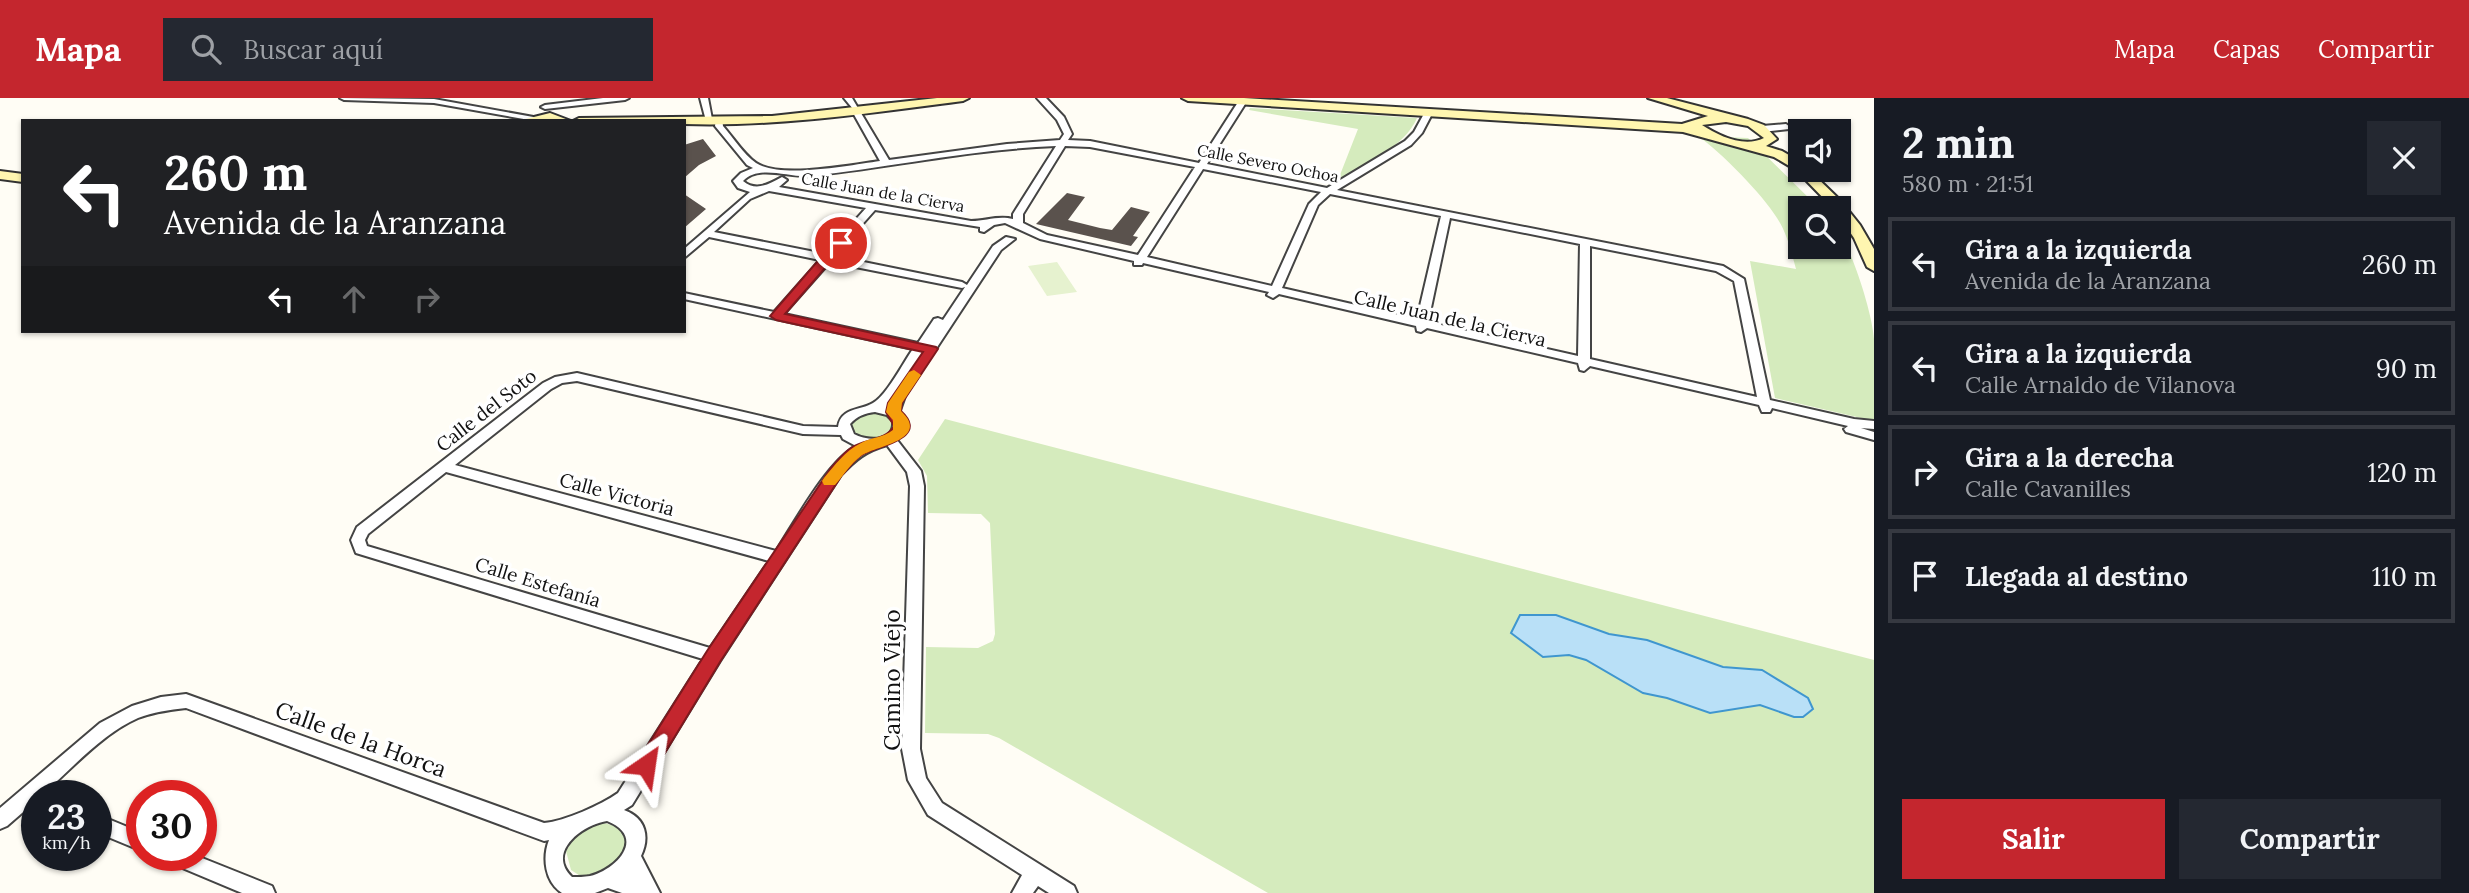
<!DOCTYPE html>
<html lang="es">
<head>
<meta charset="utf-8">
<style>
  :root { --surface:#171b24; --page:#242831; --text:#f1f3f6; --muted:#9ea1a6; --line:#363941; --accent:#c4262e }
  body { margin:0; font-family:Lora,serif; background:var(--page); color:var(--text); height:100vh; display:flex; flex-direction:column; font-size:26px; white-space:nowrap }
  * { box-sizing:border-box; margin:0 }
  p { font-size:23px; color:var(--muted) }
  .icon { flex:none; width:38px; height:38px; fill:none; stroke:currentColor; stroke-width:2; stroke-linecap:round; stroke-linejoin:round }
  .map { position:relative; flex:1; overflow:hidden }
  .side { display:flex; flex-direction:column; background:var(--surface); width:595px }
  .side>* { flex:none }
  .banner { position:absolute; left:21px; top:21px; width:665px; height:214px; border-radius:0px; box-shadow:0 2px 5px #0004; background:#202124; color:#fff; overflow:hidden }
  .tools { position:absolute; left:1788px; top:21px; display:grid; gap:14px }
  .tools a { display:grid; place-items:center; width:63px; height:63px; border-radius:0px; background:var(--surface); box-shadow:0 2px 5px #0004; font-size:35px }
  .speed { position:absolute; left:21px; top:682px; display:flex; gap:14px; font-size:35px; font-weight:700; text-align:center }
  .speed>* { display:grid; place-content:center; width:91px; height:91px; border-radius:50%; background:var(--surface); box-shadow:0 2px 5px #0004; line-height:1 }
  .speed small { font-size:18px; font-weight:400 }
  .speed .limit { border:10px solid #d22; background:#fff; color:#111 }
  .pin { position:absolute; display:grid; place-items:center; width:60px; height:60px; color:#fff; margin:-30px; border:4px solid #fff; border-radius:50%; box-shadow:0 2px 7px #0007 }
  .me { position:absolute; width:77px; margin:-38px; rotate:32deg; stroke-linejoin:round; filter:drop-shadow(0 0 5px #0008) }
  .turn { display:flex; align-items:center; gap:24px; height:147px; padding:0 28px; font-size:32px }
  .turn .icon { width:91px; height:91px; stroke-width:2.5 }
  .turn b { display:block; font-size:49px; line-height:60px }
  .lanes { display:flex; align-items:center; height:66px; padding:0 28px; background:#0003; justify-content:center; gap:35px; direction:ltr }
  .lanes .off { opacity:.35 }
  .round { display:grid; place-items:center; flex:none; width:74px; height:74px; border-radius:0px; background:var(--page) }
  .headline { display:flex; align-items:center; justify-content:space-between; height:119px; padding:0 28px }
  h1 { font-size:42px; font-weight:800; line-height:52px }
  .action { display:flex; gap:14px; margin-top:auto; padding:14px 28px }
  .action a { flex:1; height:80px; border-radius:0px; background:var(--accent); color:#fff; font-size:28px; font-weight:800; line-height:80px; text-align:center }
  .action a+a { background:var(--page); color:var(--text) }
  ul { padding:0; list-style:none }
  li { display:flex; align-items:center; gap:21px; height:94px; margin:0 14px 10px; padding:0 14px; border:4px solid var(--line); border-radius:0px }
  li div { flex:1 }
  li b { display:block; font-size:26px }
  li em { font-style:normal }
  header { display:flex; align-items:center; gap:42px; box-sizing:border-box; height:98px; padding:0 35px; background:var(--accent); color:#fff }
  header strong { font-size:33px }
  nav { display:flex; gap:38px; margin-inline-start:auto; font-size:24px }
  .search { width:490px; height:63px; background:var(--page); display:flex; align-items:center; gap:18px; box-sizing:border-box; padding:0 24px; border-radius:0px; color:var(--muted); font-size:26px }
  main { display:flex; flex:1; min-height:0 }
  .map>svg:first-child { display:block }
  .green { fill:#d5ebbd }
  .pitch { fill:#e6f2cf }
  .water { fill:#b9e0f7; stroke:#3f96cf; stroke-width:2 }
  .building { fill:#5a524d }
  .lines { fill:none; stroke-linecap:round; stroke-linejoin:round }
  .street-casing { stroke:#444; stroke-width:4 }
  .secondary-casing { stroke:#333; stroke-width:4 }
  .street { fill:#fff; fill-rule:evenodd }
  .secondary { fill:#fff6b0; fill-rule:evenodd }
  .route { fill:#c4262e; stroke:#7f191e; stroke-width:2 }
  .slow { fill:#f59e0b }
  .labels { text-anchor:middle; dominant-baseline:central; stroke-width:7; stroke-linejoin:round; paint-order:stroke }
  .far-street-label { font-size:16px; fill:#111; stroke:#fff }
  .street-label { font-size:19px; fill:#111; stroke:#fff }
  .near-street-label { font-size:23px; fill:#111; stroke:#fff }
</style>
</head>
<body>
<header>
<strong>Mapa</strong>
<div class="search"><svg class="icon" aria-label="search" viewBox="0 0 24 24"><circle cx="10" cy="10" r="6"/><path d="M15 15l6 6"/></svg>Buscar aquí</div>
<nav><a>Mapa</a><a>Capas</a><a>Compartir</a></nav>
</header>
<main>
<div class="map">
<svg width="1874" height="795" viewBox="0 0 1874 795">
  <rect width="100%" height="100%" fill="#fffdf5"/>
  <path class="green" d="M1250,10L1417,20C1404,50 1365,65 1338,82L1358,31L1249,12Z
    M1698,38L1748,40L1819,110H1801V149H1839V133C1853,156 1872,214 1874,241C1874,268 1874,296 1874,323L1775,300L1750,163L1796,171C1791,153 1787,135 1777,120C1763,97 1720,53 1698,38Z
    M882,313L898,325L887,340L867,343L852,335L851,323L864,314Z
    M945,321L1874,562V795H1268L999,640L988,636L925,635L926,549L978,550L993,543L995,536L990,425L981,416L928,415L927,378L918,362Z
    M600,724L619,729L626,739V753L605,776L582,779L571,772L566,753L578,734Z"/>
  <path class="pitch" d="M1057,164L1077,194L1047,198L1028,168Z"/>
  <path class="water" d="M1520,517H1556L1609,536L1647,542L1723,569L1762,572L1808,600L1813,611L1803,619H1794L1760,607L1710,615L1667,600L1643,595L1586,562L1569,557L1543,559L1511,535Z"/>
  <path class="building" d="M703,41L716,58L699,67L684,80V47Z
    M1067,95L1085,99L1068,122L1100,130L1112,132L1131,109L1150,114L1133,138L1138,139L1131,148L1036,126Z
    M684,96L706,111L684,130Z"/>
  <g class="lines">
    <defs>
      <path id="street" d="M340,0L434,1L539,20L535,23L434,5L344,2Z
        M603,0H629L625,2L545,11L541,9L545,7Z
        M700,0H708L712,21L705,19Z
        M844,0H852L889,62L1007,46L1060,42L1064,36L1057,22L1037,0H1046L1064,19L1072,36L1068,42L1090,43L1199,65L1240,1H1243L1247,3L1207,66L1327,90L1405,43L1414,34L1426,12H1432L1433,14L1422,35L1411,47L1337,92L1723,168L1744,181L1770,302L1854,321L1874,323V331L1861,330L1874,334V342L1846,334L1844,331L1848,328L1772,310L1770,314H1762L1759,307L1590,268L1584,273L1580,272L1578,265L1427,230L1421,234L1417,233L1416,228L1279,196L1273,200L1267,197L1269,194L1143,165L1142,167H1134V163L1040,141L1005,125L994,127L984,134L980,133V129L875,112L834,158L962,184L967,187L993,148L1006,139L1015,141L1001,152L905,298L899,315L905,322L906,329L897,342L921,373L924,388L920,651L926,680L942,705L1074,788L1077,795H1049L1038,788L1033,795H1012L1022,777L928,717L908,682L902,651L910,388L907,374L887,347C866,353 856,361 841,377L720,563L632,707L624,712C646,720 650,739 641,758L660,795H622L608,790L595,795H562C545,784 542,760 549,742L544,743L186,610C169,612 153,614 138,620C103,635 69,673 41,698H37V702L7,728L0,731V710L100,625L132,608L161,599L186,596L544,725C565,723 601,707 618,695L703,561L356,455L351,442L357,429L543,285L555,279L577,275L803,328L838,329C841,309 860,313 873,305C887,297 903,265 913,251L684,201V195L774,214L820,162L709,139L684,160V151L750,94L738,90L733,83L741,75L753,70L747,67L715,28L716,21H722L723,28C733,39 743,56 756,65C780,81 851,67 880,63L852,13L853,11ZM1056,48L1013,116V121C998,117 986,123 971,123L779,89L787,82L782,79C769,86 756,94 743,83C759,66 789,80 810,78C892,69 974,51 1056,48ZM1065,48L1090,49L1195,69L1138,157L1047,137L1023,125V116ZM1203,71L1321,94L1309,106L1272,188L1147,159ZM769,93L866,110L825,156L714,134L750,101ZM1330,96L1441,118L1417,221L1282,190L1318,107ZM1450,120L1580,146L1578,258L1428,224ZM1590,148L1716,173L1734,183L1757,299L1590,261ZM830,164L962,190L965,189L943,222L938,220L934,221L918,245L784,216ZM577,283L803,336L841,337L843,341L856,348C827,364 795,424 776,453L455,367L551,291L562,285ZM875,314L887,317L893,323C895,345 867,343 854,336L850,326C857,318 865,315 875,314ZM446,374L769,463L710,550L367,448L365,442L368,436ZM607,723C647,739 617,771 590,778C584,779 578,779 572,779C546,754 582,727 607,723Z
        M1786,26L1790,29L1789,31L1762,34L1758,31L1762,28Z
        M96,716L142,735V753L96,734Z
        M165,758H197L272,788L275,795H242L168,764Z"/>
      <path id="secondary" d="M937,0H969L963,3C870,15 778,29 684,26V23H573L579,20L772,18Z
        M1182,0H1244L1682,26L1708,18L1648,0H1667L1748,21L1764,27L1777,41L1766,48L1782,53L1801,64V72H1809L1840,102L1860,127L1874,151V173L1867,169L1854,140L1839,118V110H1833L1796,72L1774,59L1683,34L1188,3ZM1726,24L1748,28L1764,40C1744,50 1719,38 1702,27Z
        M550,15L571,23H524L526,21Z
        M0,73L23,76V84L0,81Z"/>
    </defs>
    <use href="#street" class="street-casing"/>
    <use href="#secondary" class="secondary-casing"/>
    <use href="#street" class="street"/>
    <use href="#secondary" class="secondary"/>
  </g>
  <path class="route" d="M841,141L846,145L845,147L785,216L936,249L938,251L902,305L901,313C931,341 876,348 862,357C854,362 848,371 842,377L720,564L654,673L646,676L639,673L636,667L639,661L707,553L831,370C837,364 843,355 851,350C864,341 886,343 894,328L886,314L888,305L923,254L776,222L770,218L836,142Z"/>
  <path class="slow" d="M914,272L921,277L902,305L901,313C932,342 874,348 861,358C851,365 843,378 835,387H824L822,383L824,380C835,367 845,353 861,345C872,339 883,340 893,332V322L886,314L888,305L909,274Z"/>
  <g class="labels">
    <g class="far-street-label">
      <text transform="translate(1268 65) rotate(11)">Calle Severo Ochoa</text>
      <text transform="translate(883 94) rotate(10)">Calle Juan de la Cierva</text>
    </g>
    <g class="street-label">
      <text transform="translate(1450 220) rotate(13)">Calle Juan de la Cierva</text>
      <text transform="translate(486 312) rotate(-38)">Calle del Soto</text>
      <text transform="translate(617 396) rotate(15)">Calle Victoria</text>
      <text transform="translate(538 484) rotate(17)">Calle Estefanía</text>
    </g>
    <g class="near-street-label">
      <text transform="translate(891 582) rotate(-90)">Camino Viejo</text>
      <text transform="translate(361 641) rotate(20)">Calle de la Horca</text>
    </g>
  </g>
</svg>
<div class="tools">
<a><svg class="icon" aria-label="sound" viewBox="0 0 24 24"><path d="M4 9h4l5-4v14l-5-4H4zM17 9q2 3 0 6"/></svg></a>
<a><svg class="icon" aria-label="search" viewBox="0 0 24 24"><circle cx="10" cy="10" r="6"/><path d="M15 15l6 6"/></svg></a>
</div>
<div class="speed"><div>23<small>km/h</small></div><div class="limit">30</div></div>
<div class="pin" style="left:841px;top:145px;background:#d93025"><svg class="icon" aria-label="arrive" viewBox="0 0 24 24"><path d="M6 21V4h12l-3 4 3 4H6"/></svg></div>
<svg class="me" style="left:646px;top:667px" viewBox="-20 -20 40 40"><path d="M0-17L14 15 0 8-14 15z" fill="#c4262e" stroke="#fff" stroke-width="4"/></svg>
<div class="banner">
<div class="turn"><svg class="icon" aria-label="left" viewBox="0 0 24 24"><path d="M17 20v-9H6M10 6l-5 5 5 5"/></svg><div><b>260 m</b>Avenida de la Aranzana</div></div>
<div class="lanes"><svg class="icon" aria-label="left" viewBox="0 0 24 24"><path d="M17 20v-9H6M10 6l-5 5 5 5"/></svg><svg class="icon off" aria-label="ahead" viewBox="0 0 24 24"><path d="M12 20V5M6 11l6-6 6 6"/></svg><svg class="icon off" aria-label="right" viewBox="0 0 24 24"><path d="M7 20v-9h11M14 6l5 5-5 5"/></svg></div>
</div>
</div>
<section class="side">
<div class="headline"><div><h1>2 min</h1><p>580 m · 21:51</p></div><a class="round"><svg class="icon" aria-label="close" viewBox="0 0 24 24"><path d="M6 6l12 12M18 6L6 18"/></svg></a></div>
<ul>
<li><svg class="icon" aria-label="left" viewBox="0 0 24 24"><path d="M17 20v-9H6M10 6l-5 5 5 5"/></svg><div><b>Gira a la izquierda</b><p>Avenida de la Aranzana</p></div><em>260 m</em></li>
<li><svg class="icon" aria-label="left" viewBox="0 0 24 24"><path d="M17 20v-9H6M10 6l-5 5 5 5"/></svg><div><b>Gira a la izquierda</b><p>Calle Arnaldo de Vilanova</p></div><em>90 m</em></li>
<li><svg class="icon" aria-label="right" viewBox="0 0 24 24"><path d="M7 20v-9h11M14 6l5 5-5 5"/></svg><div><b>Gira a la derecha</b><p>Calle Cavanilles</p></div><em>120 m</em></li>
<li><svg class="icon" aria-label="arrive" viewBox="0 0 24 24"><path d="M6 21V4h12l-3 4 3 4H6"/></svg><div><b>Llegada al destino</b></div><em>110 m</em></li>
</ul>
<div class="action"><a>Salir</a><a>Compartir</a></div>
</section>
</main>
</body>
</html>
